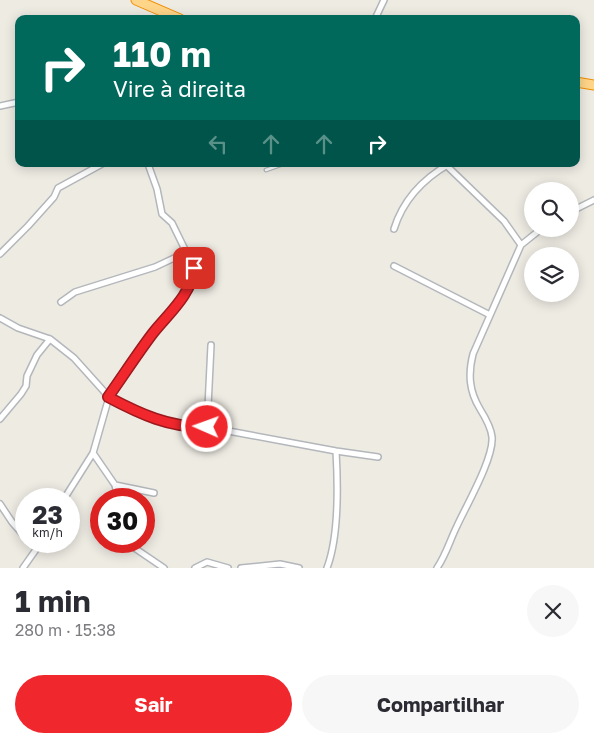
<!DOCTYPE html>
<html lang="pt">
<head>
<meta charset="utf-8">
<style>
  :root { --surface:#fff; --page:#f7f7f7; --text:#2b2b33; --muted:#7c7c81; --accent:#f0272c }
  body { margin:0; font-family:"Golos Text",sans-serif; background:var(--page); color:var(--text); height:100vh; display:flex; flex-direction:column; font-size:19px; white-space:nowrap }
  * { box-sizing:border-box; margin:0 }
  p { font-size:16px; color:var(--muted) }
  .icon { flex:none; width:28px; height:28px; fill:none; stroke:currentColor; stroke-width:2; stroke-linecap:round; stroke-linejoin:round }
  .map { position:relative; height:568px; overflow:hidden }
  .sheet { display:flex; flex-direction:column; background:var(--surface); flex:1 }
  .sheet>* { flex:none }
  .guide { position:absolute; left:15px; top:15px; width:565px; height:152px; border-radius:10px; box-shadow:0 2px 12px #0003; background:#00695c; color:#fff; overflow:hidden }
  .buttons { position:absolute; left:524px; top:182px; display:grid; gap:10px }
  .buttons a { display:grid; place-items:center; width:55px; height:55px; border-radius:50%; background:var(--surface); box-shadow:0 2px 12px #0003; font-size:25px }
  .speed { position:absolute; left:15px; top:488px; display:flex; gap:10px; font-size:25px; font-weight:700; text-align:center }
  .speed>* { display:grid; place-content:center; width:65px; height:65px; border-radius:50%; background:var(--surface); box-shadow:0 2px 12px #0003; line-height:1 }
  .speed small { font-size:12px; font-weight:400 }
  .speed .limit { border:8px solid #d22; background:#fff; color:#111 }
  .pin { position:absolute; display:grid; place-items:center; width:42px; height:42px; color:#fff; margin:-21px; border-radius:10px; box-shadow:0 2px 8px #0006 }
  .me { position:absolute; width:55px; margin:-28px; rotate:272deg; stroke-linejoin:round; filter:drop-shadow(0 0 4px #0008) }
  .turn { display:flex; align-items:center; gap:18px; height:105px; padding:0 15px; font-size:22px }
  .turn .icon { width:65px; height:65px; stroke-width:2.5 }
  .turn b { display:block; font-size:35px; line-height:42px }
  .lanes { display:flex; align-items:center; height:48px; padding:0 15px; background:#0003; justify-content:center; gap:25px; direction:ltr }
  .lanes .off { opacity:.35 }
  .round { display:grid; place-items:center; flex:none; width:52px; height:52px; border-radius:26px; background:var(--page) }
  .head { display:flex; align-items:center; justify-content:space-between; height:85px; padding:0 15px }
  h1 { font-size:30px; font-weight:700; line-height:38px }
  .button { display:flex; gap:10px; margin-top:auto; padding:10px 15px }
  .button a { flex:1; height:58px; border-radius:30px; background:var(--accent); color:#fff; font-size:20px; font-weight:700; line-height:58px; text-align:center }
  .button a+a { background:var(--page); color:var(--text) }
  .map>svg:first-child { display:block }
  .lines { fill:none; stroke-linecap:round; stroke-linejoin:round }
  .lane-casing { stroke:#b3b7bb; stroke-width:5 }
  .street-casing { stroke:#b3b7bb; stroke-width:8 }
  .highway-casing { stroke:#f18d00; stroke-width:11 }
  .lane { stroke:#fff; stroke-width:2.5 }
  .street { stroke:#fff; stroke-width:5 }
  .highway { stroke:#ffd589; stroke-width:9 }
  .route-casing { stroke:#9c191d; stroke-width:12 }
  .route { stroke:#f0272c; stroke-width:9 }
</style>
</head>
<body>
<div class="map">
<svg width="594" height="568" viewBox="0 0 594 568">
  <rect width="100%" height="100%" fill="#eeebe3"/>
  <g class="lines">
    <defs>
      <path id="lane" d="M266,170L283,164"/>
      <path id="street" d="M375,19L384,0
        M0,106L19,102
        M446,165L504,221L521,245
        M570,212L594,200
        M394,229C403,200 423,179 449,164
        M0,254L28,226L54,197L58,188L102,164
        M394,266L490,315
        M61,302L75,292L155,267L187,252
        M0,318L18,328L50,339L74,358L109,397L141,415L163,422L182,426L207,427L336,451L378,457
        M0,419L21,394L26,386L27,376L37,355L50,339
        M207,427L211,345
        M93,453L115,485L118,499
        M115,485L154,493
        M64,499L93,453L109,397L154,332L179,302L192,279L194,268L172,223L162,214L157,189L148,164
        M0,504L12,522L26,538
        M30,541L37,548
        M130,541L132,546L136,549L164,568
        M23,568L42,541
        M195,568L207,562L228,568
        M241,568L280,564L299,568
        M327,568C339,536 338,485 336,451
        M437,568C446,555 450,540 457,526C466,506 494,458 492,437C491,427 485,417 480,409C469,391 468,374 473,354L521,245L541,229"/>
      <path id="highway" d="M136,0L180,19
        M576,82L594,85"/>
    </defs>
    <use href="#lane" class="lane-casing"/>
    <use href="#street" class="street-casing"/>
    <use href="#highway" class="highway-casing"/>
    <use href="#lane" class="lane"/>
    <use href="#street" class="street"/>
    <use href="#highway" class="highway"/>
  </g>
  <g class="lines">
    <defs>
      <path id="route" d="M194,268C192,294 168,314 153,333C137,354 123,376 108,397C140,414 170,428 207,427"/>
    </defs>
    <use href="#route" class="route-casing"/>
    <use href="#route" class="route"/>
  </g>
</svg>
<div class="buttons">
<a><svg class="icon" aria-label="search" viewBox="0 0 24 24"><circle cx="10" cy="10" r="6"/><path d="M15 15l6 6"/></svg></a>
<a><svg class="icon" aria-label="layers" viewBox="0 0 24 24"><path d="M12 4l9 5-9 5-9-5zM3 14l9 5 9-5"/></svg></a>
</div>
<div class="speed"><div>23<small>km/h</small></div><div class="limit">30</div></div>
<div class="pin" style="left:194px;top:268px;background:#d93025"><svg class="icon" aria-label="arrive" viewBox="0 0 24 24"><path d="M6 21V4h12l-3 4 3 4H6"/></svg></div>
<svg class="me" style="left:207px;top:427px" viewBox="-20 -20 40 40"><circle r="17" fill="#f0272c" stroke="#fff" stroke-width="3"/><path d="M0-11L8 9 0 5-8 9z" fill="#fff"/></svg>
<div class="guide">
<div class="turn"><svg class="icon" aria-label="right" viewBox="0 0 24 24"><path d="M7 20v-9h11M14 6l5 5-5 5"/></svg><div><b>110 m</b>Vire à direita</div></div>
<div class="lanes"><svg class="icon off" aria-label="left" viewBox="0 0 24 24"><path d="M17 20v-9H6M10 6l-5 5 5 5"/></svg><svg class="icon off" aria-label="ahead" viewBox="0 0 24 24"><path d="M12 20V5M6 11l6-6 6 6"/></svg><svg class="icon off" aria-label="ahead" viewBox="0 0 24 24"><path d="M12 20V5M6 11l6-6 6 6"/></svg><svg class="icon" aria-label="right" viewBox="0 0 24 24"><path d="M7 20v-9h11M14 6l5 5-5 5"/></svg></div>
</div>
</div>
<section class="sheet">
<div class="head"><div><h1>1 min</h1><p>280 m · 15:38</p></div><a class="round"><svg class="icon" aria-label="close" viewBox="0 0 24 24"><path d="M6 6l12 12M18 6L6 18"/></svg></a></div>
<div class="button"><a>Sair</a><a>Compartilhar</a></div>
</section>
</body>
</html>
